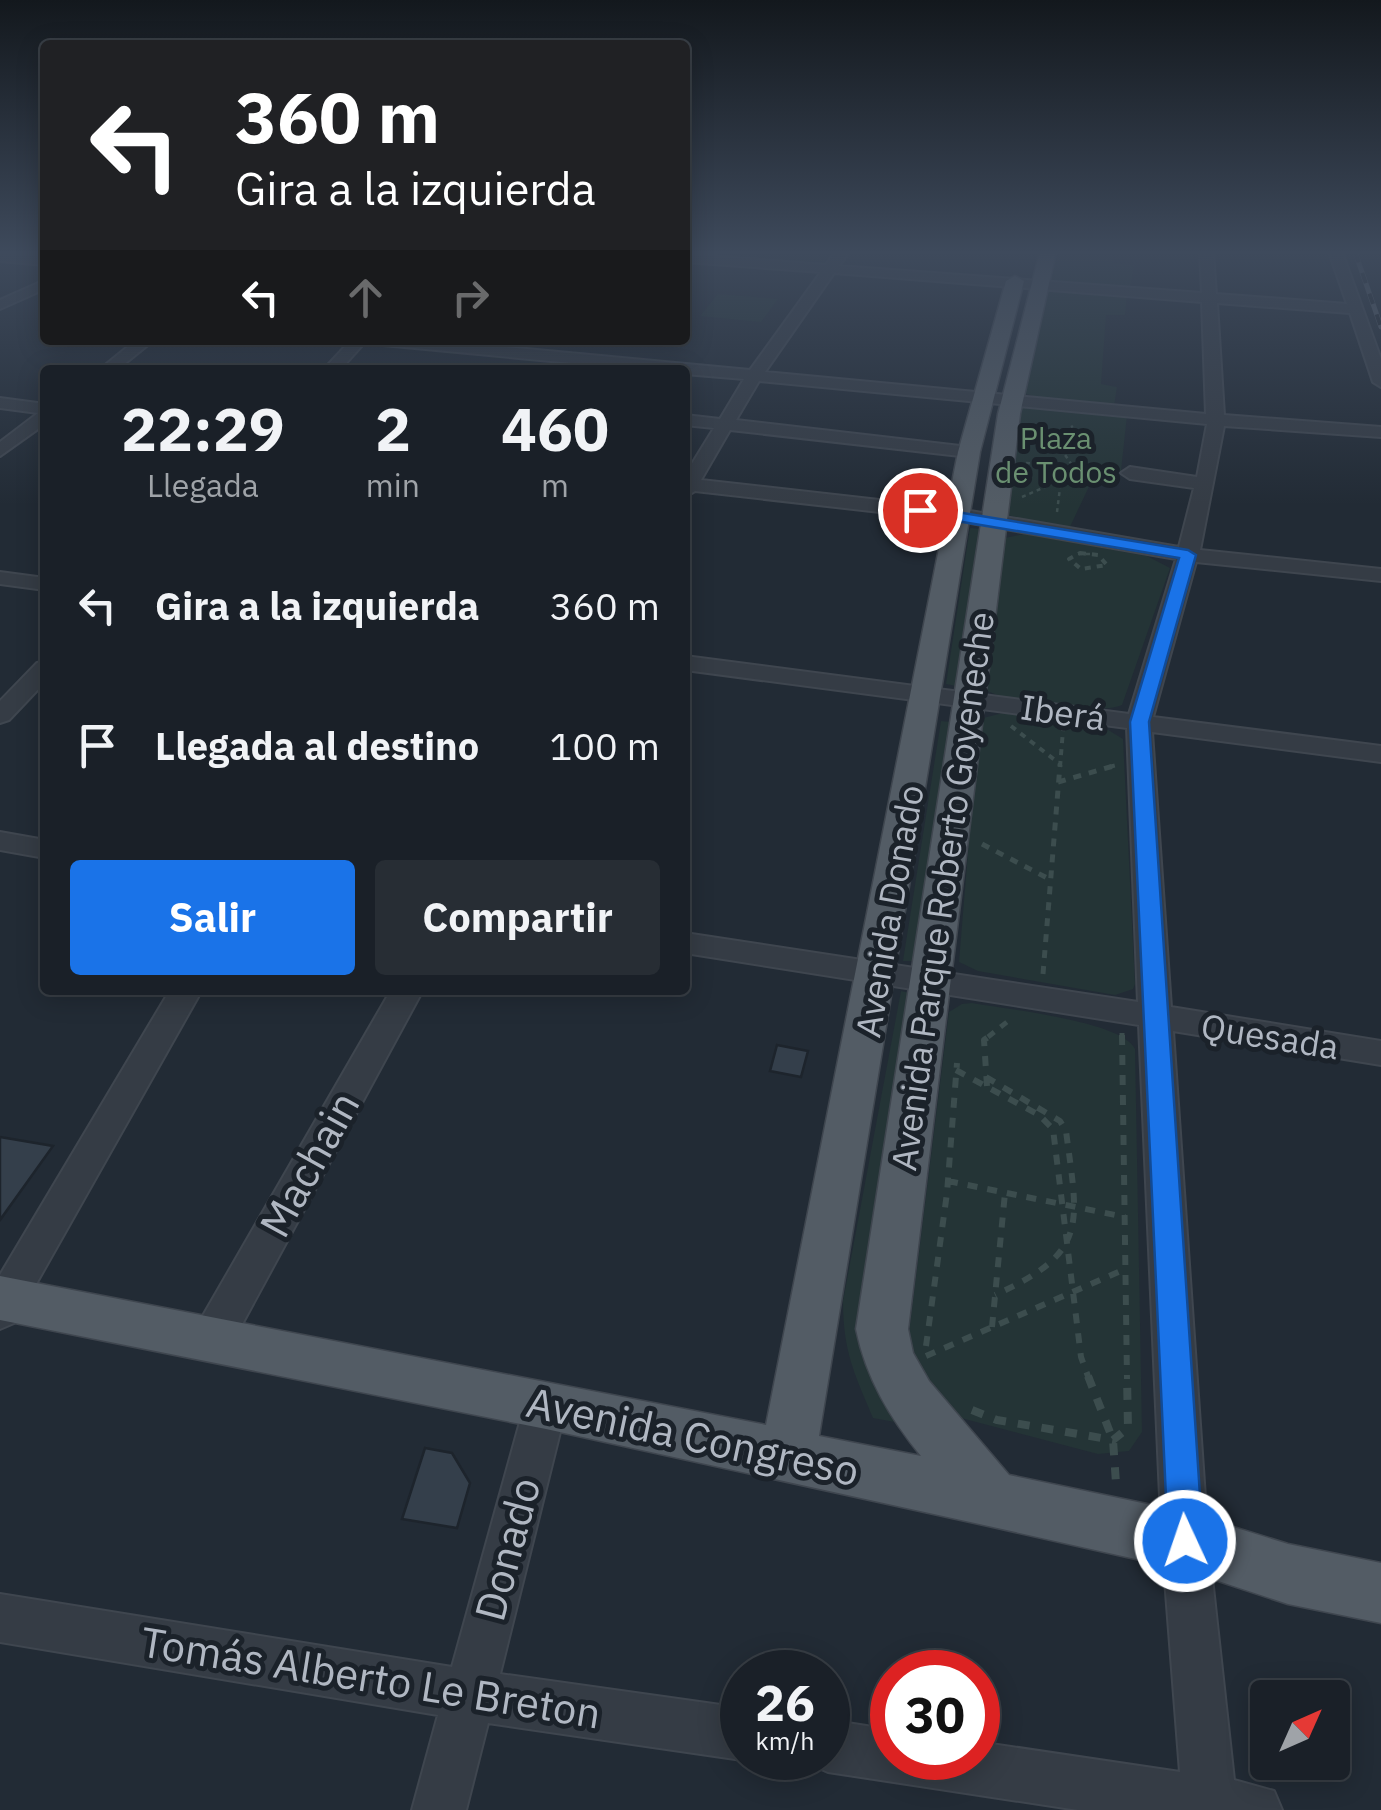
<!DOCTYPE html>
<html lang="es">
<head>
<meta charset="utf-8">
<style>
  :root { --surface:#1a2028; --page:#272d34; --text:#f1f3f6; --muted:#9fa3a8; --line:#383e45; --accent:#1a73e8 }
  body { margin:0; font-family:"IBM Plex Sans",sans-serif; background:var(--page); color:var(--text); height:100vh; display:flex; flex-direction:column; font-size:38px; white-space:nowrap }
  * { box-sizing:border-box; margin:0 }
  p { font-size:32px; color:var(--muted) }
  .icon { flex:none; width:55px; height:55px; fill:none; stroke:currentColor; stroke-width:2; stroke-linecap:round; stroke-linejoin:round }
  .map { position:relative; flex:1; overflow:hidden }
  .details { position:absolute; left:40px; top:365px; width:650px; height:630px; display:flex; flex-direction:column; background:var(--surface); border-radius:10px; box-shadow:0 5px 25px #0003,0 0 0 2px var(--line) }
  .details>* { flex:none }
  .guide { position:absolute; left:40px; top:40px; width:650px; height:305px; border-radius:10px; box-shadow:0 5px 25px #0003,0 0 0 2px var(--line); background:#202124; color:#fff; overflow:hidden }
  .needle { width:65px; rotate:45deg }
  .fabs { position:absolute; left:1250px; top:1680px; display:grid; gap:20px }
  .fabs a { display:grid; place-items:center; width:100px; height:100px; border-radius:10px; background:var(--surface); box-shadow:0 5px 25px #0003,0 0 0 2px var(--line); font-size:50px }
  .speed { position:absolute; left:720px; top:1650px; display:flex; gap:20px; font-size:50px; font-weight:700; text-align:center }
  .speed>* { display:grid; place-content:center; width:130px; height:130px; border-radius:50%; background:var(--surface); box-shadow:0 5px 25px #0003,0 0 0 2px var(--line); line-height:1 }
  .speed small { font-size:25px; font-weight:400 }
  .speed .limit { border:15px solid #d22; background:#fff; color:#111 }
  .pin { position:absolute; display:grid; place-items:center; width:85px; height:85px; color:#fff; margin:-42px; border:5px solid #fff; border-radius:50%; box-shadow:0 2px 10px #0007 }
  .me { position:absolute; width:110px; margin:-55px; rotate:357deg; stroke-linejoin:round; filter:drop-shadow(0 0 8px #0008) }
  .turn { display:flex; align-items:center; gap:35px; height:210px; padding:0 30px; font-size:45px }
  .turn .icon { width:130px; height:130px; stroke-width:2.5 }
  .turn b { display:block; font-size:70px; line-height:85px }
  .lanes { display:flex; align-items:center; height:95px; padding:0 30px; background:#0003; justify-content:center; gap:50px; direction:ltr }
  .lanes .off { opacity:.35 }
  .eta { display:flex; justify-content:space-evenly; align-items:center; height:170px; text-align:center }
  .eta b { font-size:60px; font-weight:700; line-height:70px }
  .primary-button { display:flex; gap:20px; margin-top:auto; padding:20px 30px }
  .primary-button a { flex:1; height:115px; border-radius:10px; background:var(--accent); color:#fff; font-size:40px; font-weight:700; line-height:115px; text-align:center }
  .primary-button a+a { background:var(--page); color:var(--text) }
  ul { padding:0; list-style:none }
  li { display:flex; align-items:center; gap:30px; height:140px; padding:0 30px }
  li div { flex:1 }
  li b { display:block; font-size:38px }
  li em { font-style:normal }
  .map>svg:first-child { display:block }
  .green { fill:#243436 }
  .building { fill:#343f4b; stroke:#1d242c; stroke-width:2.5 }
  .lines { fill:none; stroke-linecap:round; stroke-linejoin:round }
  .minor-casing { stroke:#3f464f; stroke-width:4 }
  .major-casing { stroke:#3f464f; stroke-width:3 }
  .path-far4 { stroke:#3c4d4e; stroke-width:2.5; stroke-dasharray:4 4; stroke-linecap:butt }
  .path-far3 { stroke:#3c4d4e; stroke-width:4; stroke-dasharray:6 6; stroke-linecap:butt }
  .path-far2 { stroke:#3c4d4e; stroke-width:5; stroke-dasharray:8 8; stroke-linecap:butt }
  .path-far1 { stroke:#3c4d4e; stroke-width:6; stroke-dasharray:10 10; stroke-linecap:butt }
  .path { stroke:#3c4d4e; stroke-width:8; stroke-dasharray:12 12; stroke-linecap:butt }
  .minor { fill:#353c45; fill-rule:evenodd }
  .major { fill:#535c65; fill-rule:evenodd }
  .rail-casing { stroke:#58616c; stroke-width:5 }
  .rail { stroke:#1b222a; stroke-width:4; stroke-dasharray:11; stroke-linecap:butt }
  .route { fill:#1a73e8; stroke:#114b97; stroke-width:2.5 }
  .labels { text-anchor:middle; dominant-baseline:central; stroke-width:10; stroke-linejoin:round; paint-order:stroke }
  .far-park-label { font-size:30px; fill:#6a9071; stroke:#1b222a }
  .street-label { font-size:35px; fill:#b0b7c2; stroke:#1b222a }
  .near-street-label { font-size:42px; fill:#b0b7c2; stroke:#1b222a }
</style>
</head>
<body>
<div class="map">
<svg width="1381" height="1810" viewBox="0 0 1381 1810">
  <rect width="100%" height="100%" fill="#222b35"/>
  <path class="green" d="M685,252H831L823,264L815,265L685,255Z
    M1056,252H1113V263L1134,265L1130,289L1049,281Z
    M1046,289L1127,294L1125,315H1106L1101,384L1117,387L1114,406L1038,398L1024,393Z
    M718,294L778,299L761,322L700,316Z
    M1032,406L1127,415L1121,471L1094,476L1068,531L1008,515L1018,408Z
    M970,528L982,529L956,686L946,684Z
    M1024,534L1147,556L1170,568L1122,705C1099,715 1005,704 985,689L1005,538Z
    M1003,713L1105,728L1123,739L1135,984L1133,989L1115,995L978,971L959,962L979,719Z
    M941,721L951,722L919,961H903Z
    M901,991L920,995L900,1423L873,1418C854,1373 843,1351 843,1301Z
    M972,1003C1005,1009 1122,1021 1135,1049L1142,1432L1129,1451L1098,1454L961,1418C929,1399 921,1374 908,1341L949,1012L962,1004Z"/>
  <path class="building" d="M777,1045L808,1051L801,1077L770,1071Z
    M0,1137L53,1146L0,1220Z
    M425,1448L452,1453L470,1483L457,1528L402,1519Z"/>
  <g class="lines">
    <defs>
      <path id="minor" d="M835,252L847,255L839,266L1202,293L1200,252H1213L1216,294L1347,304L1329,252H1342L1381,359V387L1373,382L1350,313L1217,303L1224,415L1381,427V437L1224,426L1200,550L1381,569V581L1196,562L1153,717L1381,746V762L1152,732L1171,1007L1381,1041V1065L1173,1031L1208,1541L1234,1780L1274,1791L1282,1810H1078L828,1772L810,1764L807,1758H828V1720L892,1730V1758H978V1742L1180,1772L1162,1541L1139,1025L685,953V933L1138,1002L1127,728L685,670V656L1129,714L1176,559L959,521L695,491L685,497V475L714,428L685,425V415L720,419L744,379L685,374V370H646L383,345L375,340H431L750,370L821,272L685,262V254L826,265ZM834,273L1202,302L1206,414L765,372ZM759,381L1207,424L1197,477L1130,467L1121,473L1130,479L1194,488L1179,547L959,509L701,480L730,430L969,457L978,452L969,447L736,420Z
        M0,253L45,257V265L0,261Z
        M45,280V289L0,309V300Z
        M136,340H154L117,370H99Z
        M351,340H367L340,370H323Z
        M0,398L45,404V424L0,456V442L38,413L0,408Z
        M0,572L45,578V590L0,584Z
        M45,661V682L9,720L0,723V701L37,663Z
        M0,832L45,840V858L0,850Z
        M170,990H202L14,1323L0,1329V1275Z
        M391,990H423L227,1352L212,1357L197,1352L191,1339L197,1326Z
        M546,1384L561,1390L567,1404L500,1674L742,1708V1758H748L742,1760L488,1723L466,1810H412L438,1715L0,1642V1594L452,1667L525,1404L531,1390Z"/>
      <path id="major" d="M1040,252H1056L1020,414L908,1329L913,1353L929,1381L1009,1475L1185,1512L1288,1544L1381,1563V1623L1288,1604L1185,1570L993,1527L546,1429L0,1320V1276L766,1425L958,452L1006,281L1015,276L1024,281L980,452L819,1436L921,1456C890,1418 866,1378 856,1329L998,414Z"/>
    </defs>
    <use href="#minor" class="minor-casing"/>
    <use href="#major" class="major-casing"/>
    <path class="path-far4" d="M1050,439L1073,426
      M1026,463L1108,470
      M1022,497L1061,480L1074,468L1061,449L1032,429
      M1057,512L1061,480
      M1078,554H1090"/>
    <path class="path-far3" d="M1080,553L1098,555L1107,565L1081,569L1069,559Z
      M1011,726L1060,764
      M1060,767L1063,730
      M1109,767L1117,765"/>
    <path class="path-far2" d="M1058,782L1117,765
      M982,844L1051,880
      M1043,974L1060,765
      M1122,1033V1037
      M988,1037L1012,1018"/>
    <path class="path-far1" d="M1122,1035L1127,1379
      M956,1070L1039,1115L1053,1129L1081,1357L1089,1379
      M986,1077L1060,1121L1066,1131C1078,1224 1090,1252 995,1295
      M987,1086L984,1040L991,1035
      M948,1181L1125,1217
      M992,1327L1005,1193
      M926,1346L947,1193L957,1063
      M926,1356L1125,1269"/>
    <path class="path" d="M1088,1376L1113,1440L1116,1483
      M972,1410L997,1420L1113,1440L1128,1428L1127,1376"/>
    <use href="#minor" class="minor"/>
    <use href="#major" class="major"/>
    <defs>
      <path id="rail" d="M1355,252L1381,327"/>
    </defs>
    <use href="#rail" class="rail-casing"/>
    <use href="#rail" class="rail"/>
  </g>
  <linearGradient id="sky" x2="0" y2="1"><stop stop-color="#13181d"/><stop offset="0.5" stop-color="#3e4a5c"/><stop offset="1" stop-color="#3e4a5c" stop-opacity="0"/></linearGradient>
  <rect width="1381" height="505" fill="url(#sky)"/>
  <path class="route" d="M920,506L1188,550L1196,555L1149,722L1203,1541L1198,1553L1185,1558L1173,1553L1168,1541L1130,722L1179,558L915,514L913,510Z"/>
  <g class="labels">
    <g class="far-park-label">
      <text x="1056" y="437">Plaza<tspan x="1056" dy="34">de Todos</tspan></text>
    </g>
    <g class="street-label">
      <text transform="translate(1063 712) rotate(8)">Iberá</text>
      <text transform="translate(942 891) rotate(-82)">Avenida Parque Roberto Goyeneche</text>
      <text transform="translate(889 911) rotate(-80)">Avenida Donado</text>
      <text transform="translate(1270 1036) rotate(9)">Quesada</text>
    </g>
    <g class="near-street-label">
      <text transform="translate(309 1164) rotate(-61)">Machain</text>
      <text transform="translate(693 1436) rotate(12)">Avenida Congreso</text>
      <text transform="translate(507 1549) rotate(-75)">Donado</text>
      <text transform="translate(371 1677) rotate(9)">Tomás Alberto Le Breton</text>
    </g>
  </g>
</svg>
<div class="fabs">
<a><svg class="needle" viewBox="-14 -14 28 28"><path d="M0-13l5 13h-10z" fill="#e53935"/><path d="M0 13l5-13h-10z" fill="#9fa3a8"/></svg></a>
</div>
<div class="speed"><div>26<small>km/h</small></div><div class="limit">30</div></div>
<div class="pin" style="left:920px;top:510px;background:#d93025"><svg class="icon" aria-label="arrive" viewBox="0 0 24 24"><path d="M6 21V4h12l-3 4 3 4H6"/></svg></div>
<svg class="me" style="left:1185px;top:1541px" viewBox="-20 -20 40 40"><circle r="17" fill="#1a73e8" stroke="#fff" stroke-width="3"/><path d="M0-11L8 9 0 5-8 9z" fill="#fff"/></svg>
<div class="guide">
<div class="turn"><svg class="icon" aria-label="left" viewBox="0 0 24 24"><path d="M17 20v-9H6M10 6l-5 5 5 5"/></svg><div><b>360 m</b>Gira a la izquierda</div></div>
<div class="lanes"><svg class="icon" aria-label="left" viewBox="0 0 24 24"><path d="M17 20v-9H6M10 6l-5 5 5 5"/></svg><svg class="icon off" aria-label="ahead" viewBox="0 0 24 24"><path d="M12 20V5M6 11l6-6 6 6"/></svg><svg class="icon off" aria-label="right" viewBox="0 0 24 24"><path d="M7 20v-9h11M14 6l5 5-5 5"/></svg></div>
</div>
<section class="details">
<div class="eta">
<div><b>22:29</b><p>Llegada</p></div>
<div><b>2</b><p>min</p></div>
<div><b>460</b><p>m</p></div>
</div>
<ul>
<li><svg class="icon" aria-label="left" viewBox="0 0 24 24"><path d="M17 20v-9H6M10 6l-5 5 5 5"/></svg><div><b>Gira a la izquierda</b></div><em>360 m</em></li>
<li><svg class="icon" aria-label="arrive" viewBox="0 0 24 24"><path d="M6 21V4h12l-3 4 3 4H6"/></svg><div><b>Llegada al destino</b></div><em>100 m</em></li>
</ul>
<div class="primary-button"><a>Salir</a><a>Compartir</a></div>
</section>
</div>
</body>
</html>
